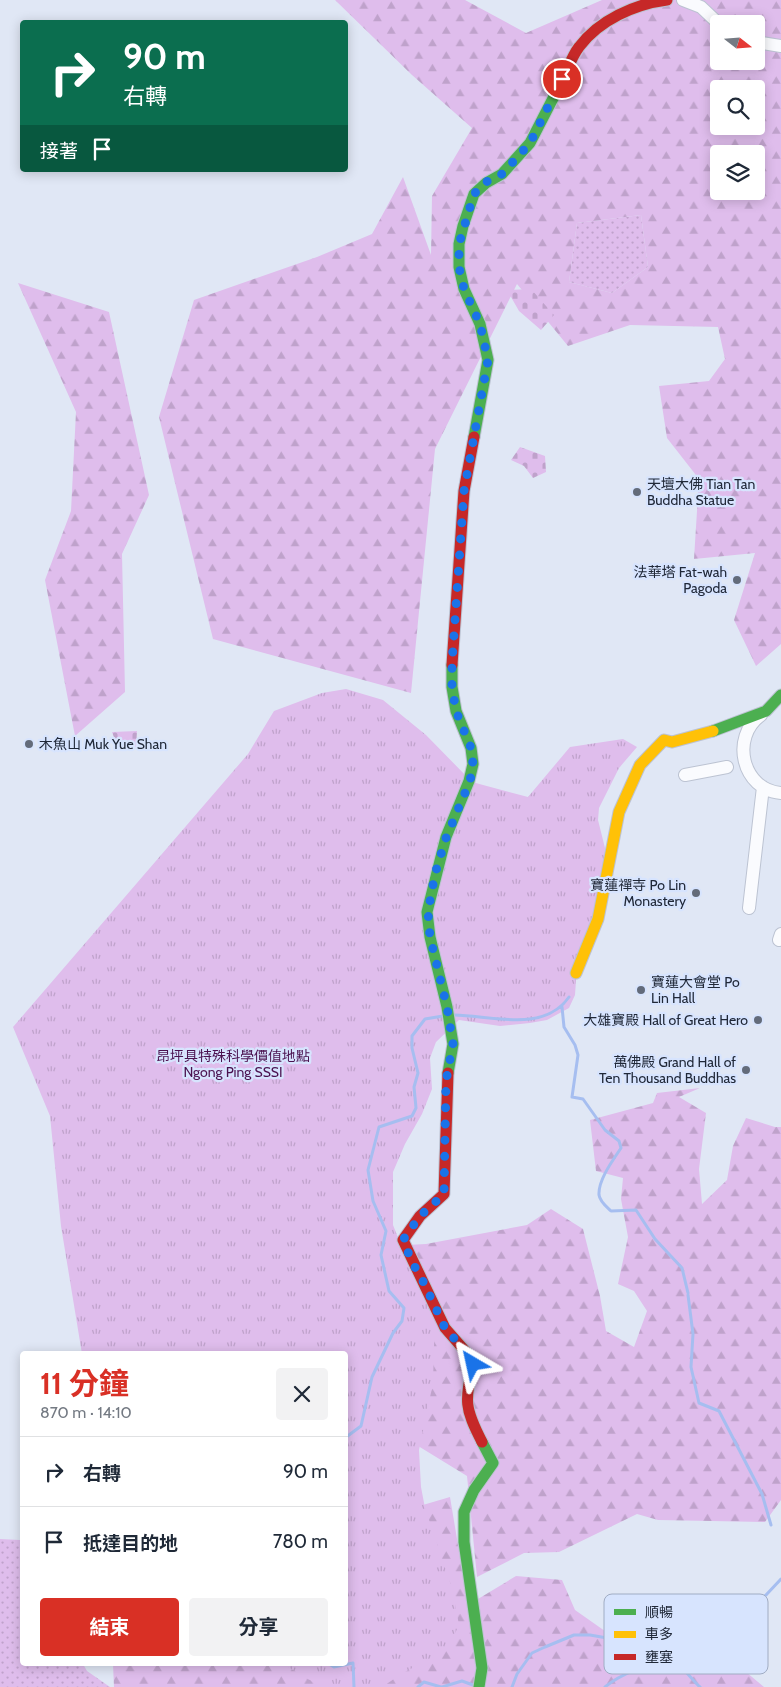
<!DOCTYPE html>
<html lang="zh-TW">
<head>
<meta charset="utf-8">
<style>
  :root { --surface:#fff; --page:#f2f2f3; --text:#1f2937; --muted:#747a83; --line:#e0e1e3; --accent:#d93025 }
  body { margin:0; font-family:Cabin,"Noto Sans TC",sans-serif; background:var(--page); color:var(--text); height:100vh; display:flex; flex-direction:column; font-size:19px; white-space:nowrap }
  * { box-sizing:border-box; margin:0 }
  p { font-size:16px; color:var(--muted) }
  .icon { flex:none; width:28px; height:28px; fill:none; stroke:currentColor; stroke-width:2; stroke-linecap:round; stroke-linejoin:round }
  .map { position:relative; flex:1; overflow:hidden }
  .details { position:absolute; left:20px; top:1351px; width:328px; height:315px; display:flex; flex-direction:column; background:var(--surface); border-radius:5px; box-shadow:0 2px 12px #0003 }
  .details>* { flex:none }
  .hud { position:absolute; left:20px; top:20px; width:328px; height:152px; border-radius:5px; box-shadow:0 2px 12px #0003; background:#0b6e4f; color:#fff; overflow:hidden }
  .needle { width:32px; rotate:107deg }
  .fabs { position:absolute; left:710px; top:15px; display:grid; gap:10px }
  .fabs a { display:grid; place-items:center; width:55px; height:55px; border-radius:5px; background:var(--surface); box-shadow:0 2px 12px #0003; font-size:25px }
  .pin { position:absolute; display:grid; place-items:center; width:42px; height:42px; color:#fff; margin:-21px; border:2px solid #fff; border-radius:50%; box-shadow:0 1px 5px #0007 }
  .me { position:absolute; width:55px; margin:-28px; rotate:324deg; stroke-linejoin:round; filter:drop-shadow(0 0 4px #0008) }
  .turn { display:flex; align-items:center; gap:18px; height:105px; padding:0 20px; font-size:22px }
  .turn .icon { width:65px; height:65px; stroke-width:2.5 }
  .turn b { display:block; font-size:35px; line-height:42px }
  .then { display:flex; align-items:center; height:48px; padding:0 20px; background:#0003; gap:10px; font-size:19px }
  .round { display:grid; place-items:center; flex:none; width:52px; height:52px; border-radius:5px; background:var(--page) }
  .overview { display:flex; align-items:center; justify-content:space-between; height:85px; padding:0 20px }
  h1 { font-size:30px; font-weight:700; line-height:38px; color:var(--accent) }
  .cta { display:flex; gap:10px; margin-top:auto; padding:10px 20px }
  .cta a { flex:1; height:58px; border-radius:5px; background:var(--accent); color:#fff; font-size:20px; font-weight:700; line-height:58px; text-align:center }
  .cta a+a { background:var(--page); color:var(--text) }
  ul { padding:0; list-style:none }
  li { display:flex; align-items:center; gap:15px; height:70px; padding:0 20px; border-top:1px solid var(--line) }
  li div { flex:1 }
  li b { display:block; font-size:19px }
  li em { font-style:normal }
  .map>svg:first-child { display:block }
  .grass { fill:url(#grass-dots) }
  .forest { fill:url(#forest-firs); fill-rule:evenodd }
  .cemetery { fill:url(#cemetery-stones) }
  .park { fill:url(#park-tufts) }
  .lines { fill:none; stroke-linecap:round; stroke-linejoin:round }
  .stream { stroke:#a6bef0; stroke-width:3 }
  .street-casing { stroke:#bcc3d2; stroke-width:14 }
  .fast-casing { stroke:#bcc3d2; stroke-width:13 }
  .slow-casing { stroke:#bcc3d2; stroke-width:13 }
  .jam-casing { stroke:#bcc3d2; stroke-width:13 }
  .street { stroke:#fafbfe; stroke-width:12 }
  .fast { stroke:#4caf50; stroke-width:11 }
  .slow { stroke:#ffc107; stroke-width:11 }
  .jam { stroke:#c62828; stroke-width:11 }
  .route { stroke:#1a73e8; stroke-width:9; stroke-dasharray:0 16.2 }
  .poi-dot { fill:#636b7a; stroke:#d7e4fe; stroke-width:2 }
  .labels { text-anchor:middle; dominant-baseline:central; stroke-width:4.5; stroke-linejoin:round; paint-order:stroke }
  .poi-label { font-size:14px; fill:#202838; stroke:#d7e4fe; text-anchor:end }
  .park-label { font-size:14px; fill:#4b1250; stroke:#d7e4fe }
  .key { fill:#d7e4fe; stroke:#a0acc3; stroke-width:1 }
  .key-label { font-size:14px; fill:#202838 }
</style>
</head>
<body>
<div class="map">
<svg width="781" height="1687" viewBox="0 0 781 1687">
  <defs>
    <pattern id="grass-dots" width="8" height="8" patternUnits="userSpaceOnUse" patternTransform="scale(1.25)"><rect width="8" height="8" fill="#dfbdec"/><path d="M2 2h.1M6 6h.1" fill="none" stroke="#bfa2cb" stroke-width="1.8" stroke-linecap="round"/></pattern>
    <pattern id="forest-firs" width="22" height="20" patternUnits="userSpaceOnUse" patternTransform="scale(1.25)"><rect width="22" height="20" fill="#dfbdec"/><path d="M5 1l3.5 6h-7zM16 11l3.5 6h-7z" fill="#bfa2cb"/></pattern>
    <pattern id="cemetery-stones" width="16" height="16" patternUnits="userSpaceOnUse" patternTransform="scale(1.25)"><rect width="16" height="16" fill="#dfbdec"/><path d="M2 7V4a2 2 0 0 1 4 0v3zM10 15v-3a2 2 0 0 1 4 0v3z" fill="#bfa2cb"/></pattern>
    <pattern id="park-tufts" width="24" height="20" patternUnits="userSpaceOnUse" patternTransform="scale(1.25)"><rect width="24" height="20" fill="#dfbdec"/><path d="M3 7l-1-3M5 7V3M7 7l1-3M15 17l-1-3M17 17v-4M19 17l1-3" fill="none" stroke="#bfa2cb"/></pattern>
  </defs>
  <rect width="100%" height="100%" fill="#e0e7f5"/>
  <path class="grass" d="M641,215L648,267L612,293L569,282L577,223Z
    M0,1539L20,1540L22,1546V1664H83L87,1671L110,1687H0Z"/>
  <path class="forest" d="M335,0H465L526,33L602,0H781V644L756,666L734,620L755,553L694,559L699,479L667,438L659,386L709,381L725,359L718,327L630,325L568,346L517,284L435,449L411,693L213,639L159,417L194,300L317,257L372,234L403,177L431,255L432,196L472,128L412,75ZM719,24H756V61H719ZM719,89H756V126H719ZM719,154H756V191H719ZM641,215L648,267L612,293L569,282L577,223Z
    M18,283L109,312L149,495L122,554L125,692L75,736L45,580L71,511L76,412Z
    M700,1088L679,1097L706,1113L699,1169L702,1204L727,1180L733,1146L746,1118L775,1127H781V1500L765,1522L658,1520L637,1514L559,1552L524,1553L477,1577L467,1476L397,1433L416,1507L450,1497L468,1605L516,1576L562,1580L575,1610L622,1643L667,1606L764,1687H114L113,1664H345V1354L330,1249L426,1244L527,1225L551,1209L583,1229L600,1296L606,1331L634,1347L647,1311L634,1291L618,1284L628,1237L621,1199L623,1178L596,1171L590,1120L653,1103L657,1093Z"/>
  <path class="cemetery" d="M531,289L554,315L541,330L519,311L507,290Z
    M520,447L545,456L546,472L533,478L524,466L511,460Z
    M137,731L136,747L118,748L112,732Z"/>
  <path class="park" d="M346,689L383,700L426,735L472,782L528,797L570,747L623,739L637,747L619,768L599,808L598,820L605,848L603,897L577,966L575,995L569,1008L547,1020L530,1023L500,1026L459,1020L436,1042L430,1058L432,1089L422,1114L405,1144L393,1172V1225L405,1255L435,1309L433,1383L419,1450L421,1487L425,1508L452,1588L459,1625L449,1646L442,1652L403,1673L382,1687H321L283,1664H345V1354H82L61,1226L50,1116L13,1027L248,754L274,711L322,693Z"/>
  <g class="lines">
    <path class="stream" d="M562,1007L564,1027L575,1045L578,1055L572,1097L583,1099L605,1130L619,1141L621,1148C613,1160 598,1180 599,1195C600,1202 607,1207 611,1211L636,1210L655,1239L682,1268L688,1293
      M455,1015C492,1016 544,1033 569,997
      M688,1295L693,1334L691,1367L699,1403L719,1411L762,1494L771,1525
      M345,1438L361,1426L372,1377L393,1333L402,1321L404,1308L389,1291L381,1255L386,1231L373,1201L368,1170L379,1127L412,1116L416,1108L414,1087L418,1073L412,1048V1036L425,1019L443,1016
      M329,1664L334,1667L353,1663L354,1687
      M418,1687L424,1682L441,1687
      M442,1687L462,1681L473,1685
      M512,1687L517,1674L532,1653L545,1647L574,1635H590L607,1638L644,1620L666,1616L732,1618L749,1608L766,1595L781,1579
      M605,1687C618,1676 652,1660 670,1662C681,1663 692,1680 700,1687"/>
    <defs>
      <path id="street" d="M683,0L701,7L719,24
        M756,42L781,46
        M761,715C730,737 742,790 781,793
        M685,775L727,767
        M749,908L763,787
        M779,940L781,934"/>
      <path id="fast" d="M474,437L488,360L480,324L464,289L459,267V244L463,226L474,194L486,183L502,174L530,143L563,79
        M713,731L766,711L781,695
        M448,1073L453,1044L447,1007L430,937L427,912L446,837L469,781L473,764L471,748L456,711L452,687V665
        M479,1687L482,1668L464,1542V1512L474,1490L493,1463L482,1442"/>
      <path id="slow" d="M576,973L598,919L619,812L640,765L664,740L672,742L713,731"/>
      <path id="jam" d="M563,79C568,68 572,56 579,47C599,20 635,4 667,0
        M452,665L464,491L474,437
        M448,1073L444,1194L420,1216L403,1240L445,1328L466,1352L473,1364C465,1402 464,1407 482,1442"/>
    </defs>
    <use href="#street" class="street-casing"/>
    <use href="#fast" class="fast-casing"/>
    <use href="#slow" class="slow-casing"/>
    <use href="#jam" class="jam-casing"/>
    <use href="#street" class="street"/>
    <use href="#fast" class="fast"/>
    <use href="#slow" class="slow"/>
    <use href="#jam" class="jam"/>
  </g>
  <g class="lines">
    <path class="route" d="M473,1364L466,1352L445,1328L424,1283L412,1262L403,1240L420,1216L444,1194L446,1081L453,1044L447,1007L430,937L428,912L435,874L446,838L470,781L473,764L471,748L456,711L452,687V663L464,491L488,360L480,324L464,289L459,267V244L474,194L486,182L502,174L530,143L562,79"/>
  </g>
  <g class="poi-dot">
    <circle cx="637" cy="492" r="5"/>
    <circle cx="737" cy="580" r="5"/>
    <circle cx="29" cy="744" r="5"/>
    <circle cx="696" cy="893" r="5"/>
    <circle cx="641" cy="990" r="5"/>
    <circle cx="758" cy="1020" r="5"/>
    <circle cx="746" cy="1070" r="5"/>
  </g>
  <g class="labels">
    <g class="poi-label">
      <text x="647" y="484" text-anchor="start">天壇大佛 Tian Tan<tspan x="647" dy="16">Buddha Statue</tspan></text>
      <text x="727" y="572">法華塔 Fat-wah<tspan x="727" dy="16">Pagoda</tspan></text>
      <text x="39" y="744" text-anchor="start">木魚山 Muk Yue Shan</text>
      <text x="686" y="885">寶蓮禪寺 Po Lin<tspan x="686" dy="16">Monastery</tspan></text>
      <text x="651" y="982" text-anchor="start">寶蓮大會堂 Po<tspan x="651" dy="16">Lin Hall</tspan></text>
      <text x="748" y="1020">大雄寶殿 Hall of Great Hero</text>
      <text x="736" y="1062">萬佛殿 Grand Hall of<tspan x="736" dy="16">Ten Thousand Buddhas</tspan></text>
    </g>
    <g class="park-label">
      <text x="233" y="1056">昂坪具特殊科學價值地點<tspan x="233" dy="16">Ngong Ping SSSI</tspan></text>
    </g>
  </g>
  <rect x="604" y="1594" width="164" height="80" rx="8" class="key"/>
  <rect x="614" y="1609" width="22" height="6" fill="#4caf50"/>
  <rect x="614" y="1631" width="22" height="7" fill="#ffc107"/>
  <rect x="614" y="1654" width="22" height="6" fill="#c62828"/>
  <g class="key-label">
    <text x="645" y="1617">順暢</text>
    <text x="645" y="1639">車多</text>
    <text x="645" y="1662">壅塞</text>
  </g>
</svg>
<div class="fabs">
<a><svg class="needle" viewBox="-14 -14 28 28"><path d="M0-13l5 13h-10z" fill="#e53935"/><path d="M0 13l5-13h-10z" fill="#747a83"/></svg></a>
<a><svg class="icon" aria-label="search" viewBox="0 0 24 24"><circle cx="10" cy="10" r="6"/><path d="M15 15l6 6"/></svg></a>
<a><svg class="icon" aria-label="layers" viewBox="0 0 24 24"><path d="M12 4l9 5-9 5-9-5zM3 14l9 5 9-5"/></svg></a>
</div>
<div class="pin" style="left:562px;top:79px;background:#d93025"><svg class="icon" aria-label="arrive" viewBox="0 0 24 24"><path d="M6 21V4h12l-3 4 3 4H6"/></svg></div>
<svg class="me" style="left:473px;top:1364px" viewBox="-20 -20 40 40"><path d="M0-17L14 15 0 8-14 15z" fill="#1a73e8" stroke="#fff" stroke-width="4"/></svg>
<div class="hud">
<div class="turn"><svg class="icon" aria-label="right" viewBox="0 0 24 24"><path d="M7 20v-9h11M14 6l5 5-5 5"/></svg><div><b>90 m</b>右轉</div></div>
<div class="then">接著<svg class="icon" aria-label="arrive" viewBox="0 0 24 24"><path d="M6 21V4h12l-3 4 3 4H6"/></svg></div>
</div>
<section class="details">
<div class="overview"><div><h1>11 分鐘</h1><p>870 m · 14:10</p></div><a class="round"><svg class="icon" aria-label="close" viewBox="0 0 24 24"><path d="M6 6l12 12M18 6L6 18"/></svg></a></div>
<ul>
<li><svg class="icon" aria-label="right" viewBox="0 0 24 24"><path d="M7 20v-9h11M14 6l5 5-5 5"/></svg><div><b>右轉</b></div><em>90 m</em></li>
<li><svg class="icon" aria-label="arrive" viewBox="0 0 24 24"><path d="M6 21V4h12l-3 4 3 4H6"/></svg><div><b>抵達目的地</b></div><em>780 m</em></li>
</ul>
<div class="cta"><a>結束</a><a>分享</a></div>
</section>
</div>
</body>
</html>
